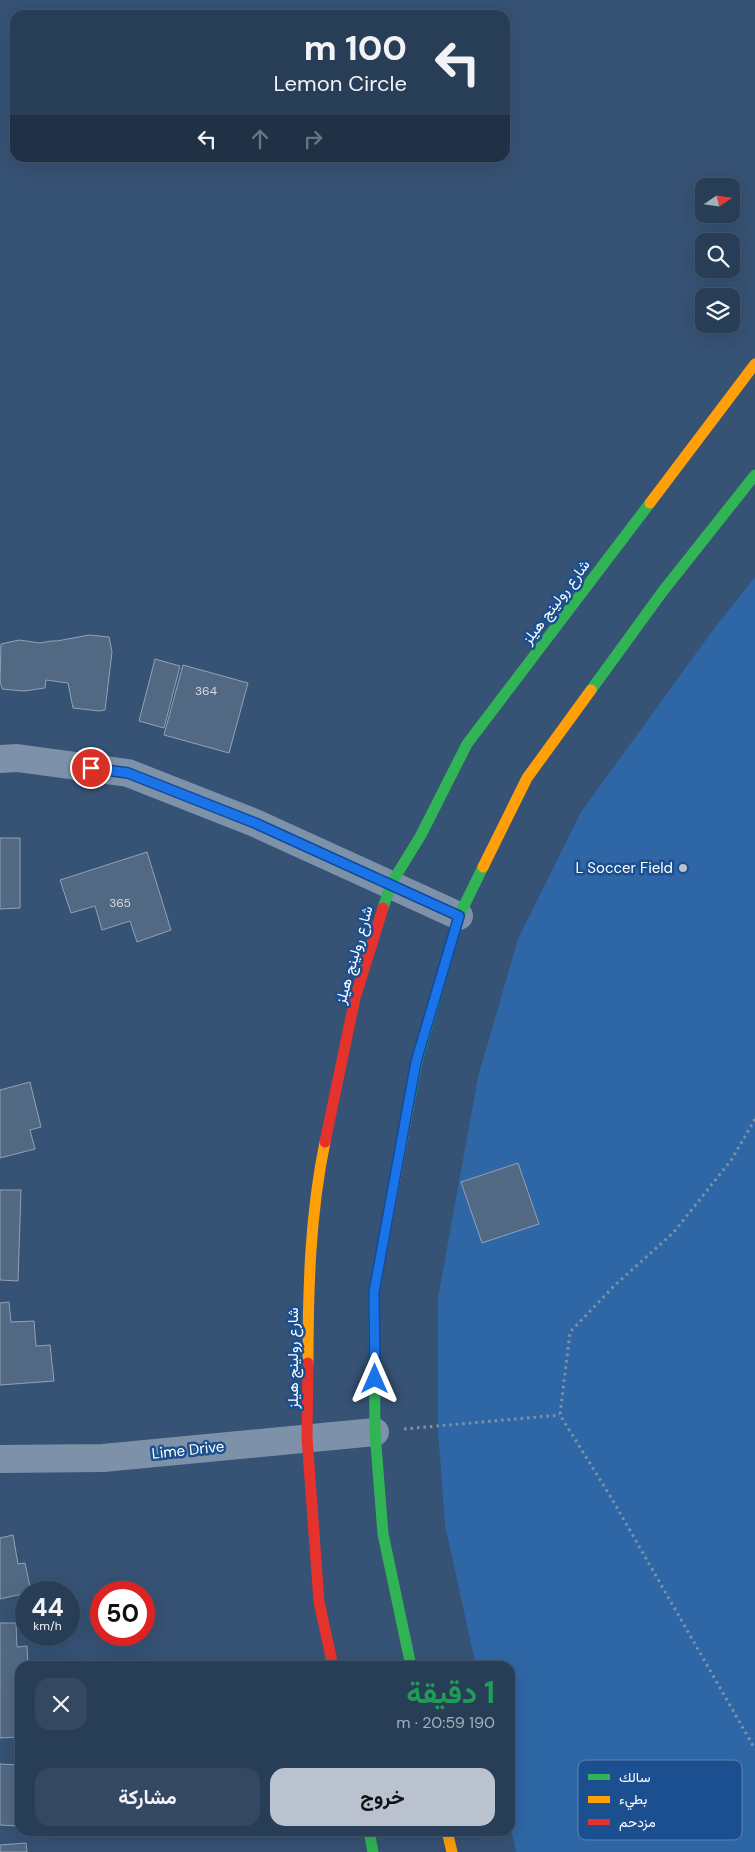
<!DOCTYPE html>
<html lang="ar">
<head>
<meta charset="utf-8">
<style>
  :root { --surface:#283e57; --page:#344961; --text:#f1f3f6; --muted:#a5aeba; --line:#44576d; --accent:#b9c2ce }
  body { margin:0; font-family:"DM Sans",Vazirmatn,sans-serif; background:var(--page); color:var(--text); direction:rtl; height:100vh; display:flex; flex-direction:column; font-size:19px; white-space:nowrap }
  * { box-sizing:border-box; margin:0 }
  p { font-size:16px; color:var(--muted) }
  .icon { flex:none; width:28px; height:28px; fill:none; stroke:currentColor; stroke-width:2; stroke-linecap:round; stroke-linejoin:round }
  .map { position:relative; flex:1; overflow:hidden; direction:ltr }
  .panel { position:absolute; left:15px; top:1661px; width:500px; height:175px; display:flex; flex-direction:column; background:var(--surface); border-radius:15px; box-shadow:0 5px 20px #0002,0 0 0 1px var(--line); direction:rtl }
  .panel>* { flex:none }
  .hud { position:absolute; left:10px; top:10px; width:500px; height:152px; border-radius:15px; box-shadow:0 5px 20px #0002,0 0 0 1px var(--line); direction:rtl; background:#283e57; color:var(--text); overflow:hidden }
  .needle { width:32px; rotate:77deg }
  .buttons { position:absolute; left:695px; top:178px; display:grid; gap:10px }
  .buttons a { display:grid; place-items:center; width:45px; height:45px; border-radius:10px; background:var(--surface); box-shadow:0 5px 20px #0002,0 0 0 1px var(--line); font-size:25px }
  .speed { position:absolute; left:15px; top:1581px; display:flex; gap:10px; font-size:25px; font-weight:700; text-align:center }
  .speed>* { display:grid; place-content:center; width:65px; height:65px; border-radius:50%; background:var(--surface); box-shadow:0 5px 20px #0002,0 0 0 1px var(--line); line-height:1 }
  .speed small { font-size:12px; font-weight:400 }
  .speed .limit { border:8px solid #d22; background:#fff; color:#111 }
  .pin { position:absolute; display:grid; place-items:center; width:42px; height:42px; color:#fff; margin:-21px; border:2px solid #fff; border-radius:50%; box-shadow:0 1px 5px #0007 }
  .me { position:absolute; width:55px; margin:-28px; rotate:0deg; stroke-linejoin:round; filter:drop-shadow(0 0 4px #0008) }
  .turn { display:flex; align-items:center; gap:18px; height:105px; padding:0 20px; font-size:22px }
  .turn .icon { width:65px; height:65px; stroke-width:2.5 }
  .turn b { display:block; font-size:35px; line-height:42px }
  .lanes { display:flex; align-items:center; height:48px; padding:0 20px; background:#0003; justify-content:center; gap:25px; direction:ltr }
  .lanes .off { opacity:.35 }
  .round { display:grid; place-items:center; flex:none; width:52px; height:52px; border-radius:15px; background:var(--page) }
  .summary { display:flex; align-items:center; justify-content:space-between; height:85px; padding:0 20px }
  h1 { font-size:30px; font-weight:700; line-height:38px; color:#1e9e55 }
  .cta { display:flex; gap:10px; margin-top:auto; padding:10px 20px }
  .cta a { flex:1; height:58px; border-radius:15px; background:var(--accent); color:#111; font-size:20px; font-weight:700; line-height:58px; text-align:center }
  .cta a+a { background:var(--page); color:var(--text) }
  .map>svg:first-child { display:block }
  .green { fill:#2f66a5 }
  .building { fill:#526984; stroke:#92a2b6 }
  .lines { fill:none; stroke-linecap:round; stroke-linejoin:round }
  .path { stroke:#7d92a8; stroke-width:3; stroke-dasharray:2.5 4; stroke-linecap:butt }
  .street { stroke:#7d92a8; stroke-width:28 }
  .fast { stroke:#30b455; stroke-width:11 }
  .slow { stroke:#ff9f0a; stroke-width:11 }
  .jam { stroke:#e5322d; stroke-width:11 }
  .route-casing { stroke:#114b97; stroke-width:12 }
  .route { stroke:#1a73e8; stroke-width:9 }
  .poi-dot { fill:#b9c2ce; stroke:#1b4f8f; stroke-width:2 }
  .labels { text-anchor:middle; dominant-baseline:central; stroke-width:5; stroke-linejoin:round; paint-order:stroke }
  .number-label { font-size:12px; fill:#d4dae0 }
  .street-label { font-size:15px; fill:#fff; stroke:#1b4f8f }
  .poi-label { font-size:15px; fill:#fff; stroke:#1b4f8f; text-anchor:end }
  .key { fill:#1b4f8f; stroke:#5f84b1; stroke-width:1 }
  .key-label { font-size:14px; fill:#fff }
</style>
</head>
<body>
<div class="map">
<svg width="755" height="1852" viewBox="0 0 755 1852">
  <rect width="100%" height="100%" fill="#365274"/>
  <path class="green" d="M755,577V1852H516L510,1824V1666H476L445,1525L438,1429V1298L478,1077L518,939L581,812L713,630Z"/>
  <path class="building" d="M89,635L109,637L112,652L105,710L99,711L73,708L68,683L46,680L45,688L24,691L2,689L0,680L1,644L19,640L40,643L51,641H57Z
    M155,659L180,666L164,728L139,721Z
    M183,665L248,683L229,753L164,735Z
    M0,838H20V908L0,909Z
    M147,852L171,930L137,942L130,921L102,930L95,906L71,913L60,880Z
    M30,1082L41,1127L30,1130L35,1149L0,1158V1090Z
    M518,1163L539,1224L482,1243L461,1182Z
    M0,1190H21L18,1281L0,1280Z
    M9,1302L11,1322L34,1321L36,1346L50,1345L54,1381L0,1385V1303Z
    M13,1535L18,1564L25,1563L31,1592L0,1599V1538Z
    M0,1623H16L17,1647L27,1646L28,1666H20V1711H17L18,1737L0,1738Z
    M0,1764L20,1765L17,1826L0,1825Z
    M26,1843L27,1852H0V1845Z"/>
  <g class="lines">
    <path class="path" d="M755,1119L732,1159L674,1232L614,1286L570,1332L560,1415L612,1499L755,1749
      M404,1429L560,1415"/>
    <path class="street" d="M0,759L17,758L128,773L255,823L459,916
      M0,1459L103,1458L375,1432"/>
    <path class="fast" d="M591,690L663,591L755,475
      M383,908L391,884L421,835L467,744L650,503
      M408,1109L417,1062L459,916L483,867
      M374,1306L375,1432L383,1534L411,1666
      M369,1831L373,1852"/>
    <path class="slow" d="M650,503L755,364
      M483,867L527,778L591,690
      M374,1306V1292L408,1109
      M308,1363C308,1289 310,1214 325,1142
      M447,1831L452,1852"/>
    <path class="jam" d="M325,1142L355,998L383,908
      M308,1363L307,1438L319,1602L333,1666"/>
  </g>
  <g class="lines">
    <defs>
      <path id="route" d="M91,768L128,773L255,823L459,916L416,1062L374,1292L375,1379"/>
    </defs>
    <use href="#route" class="route-casing"/>
    <use href="#route" class="route"/>
  </g>
  <circle class="poi-dot" cx="683" cy="868" r="5"/>
  <g class="labels">
    <g class="number-label">
      <text x="206" y="691">364</text>
      <text x="120" y="903">365</text>
    </g>
    <g class="street-label">
      <text transform="translate(556 602) rotate(-53)">شارع رولينج هيلز</text>
      <text transform="translate(354 955) rotate(-74)">شارع رولينج هيلز</text>
      <text transform="translate(293 1358) rotate(-90)">شارع رولينج هيلز</text>
      <text transform="translate(188 1450) rotate(-6)">Lime Drive</text>
    </g>
    <g class="poi-label">
      <text x="673" y="868">L Soccer Field</text>
    </g>
  </g>
  <rect x="578" y="1760" width="164" height="80" rx="8" class="key"/>
  <rect x="588" y="1774" width="22" height="6" fill="#30b455"/>
  <rect x="588" y="1796" width="22" height="7" fill="#ff9f0a"/>
  <rect x="588" y="1819" width="22" height="6" fill="#e5322d"/>
  <g class="key-label">
    <text x="619" y="1782">سالك</text>
    <text x="619" y="1804">بطيء</text>
    <text x="619" y="1827">مزدحم</text>
  </g>
</svg>
<div class="buttons">
<a><svg class="needle" viewBox="-14 -14 28 28"><path d="M0-13l5 13h-10z" fill="#e53935"/><path d="M0 13l5-13h-10z" fill="#a5aeba"/></svg></a>
<a><svg class="icon" aria-label="search" viewBox="0 0 24 24"><circle cx="10" cy="10" r="6"/><path d="M15 15l6 6"/></svg></a>
<a><svg class="icon" aria-label="layers" viewBox="0 0 24 24"><path d="M12 4l9 5-9 5-9-5zM3 14l9 5 9-5"/></svg></a>
</div>
<div class="speed"><div>44<small>km/h</small></div><div class="limit">50</div></div>
<div class="pin" style="left:91px;top:768px;background:#d93025"><svg class="icon" aria-label="arrive" viewBox="0 0 24 24"><path d="M6 21V4h12l-3 4 3 4H6"/></svg></div>
<svg class="me" style="left:375px;top:1379px" viewBox="-20 -20 40 40"><path d="M0-17L14 15 0 8-14 15z" fill="#1a73e8" stroke="#fff" stroke-width="4"/></svg>
<div class="hud">
<div class="turn"><svg class="icon" aria-label="left" viewBox="0 0 24 24"><path d="M17 20v-9H6M10 6l-5 5 5 5"/></svg><div><b>100 m</b>Lemon Circle</div></div>
<div class="lanes"><svg class="icon" aria-label="left" viewBox="0 0 24 24"><path d="M17 20v-9H6M10 6l-5 5 5 5"/></svg><svg class="icon off" aria-label="ahead" viewBox="0 0 24 24"><path d="M12 20V5M6 11l6-6 6 6"/></svg><svg class="icon off" aria-label="right" viewBox="0 0 24 24"><path d="M7 20v-9h11M14 6l5 5-5 5"/></svg></div>
</div>
<section class="panel">
<div class="summary"><div><h1>1 دقيقة</h1><p>190 m · 20:59</p></div><a class="round"><svg class="icon" aria-label="close" viewBox="0 0 24 24"><path d="M6 6l12 12M18 6L6 18"/></svg></a></div>
<div class="cta"><a>خروج</a><a>مشاركة</a></div>
</section>
</div>
</body>
</html>
